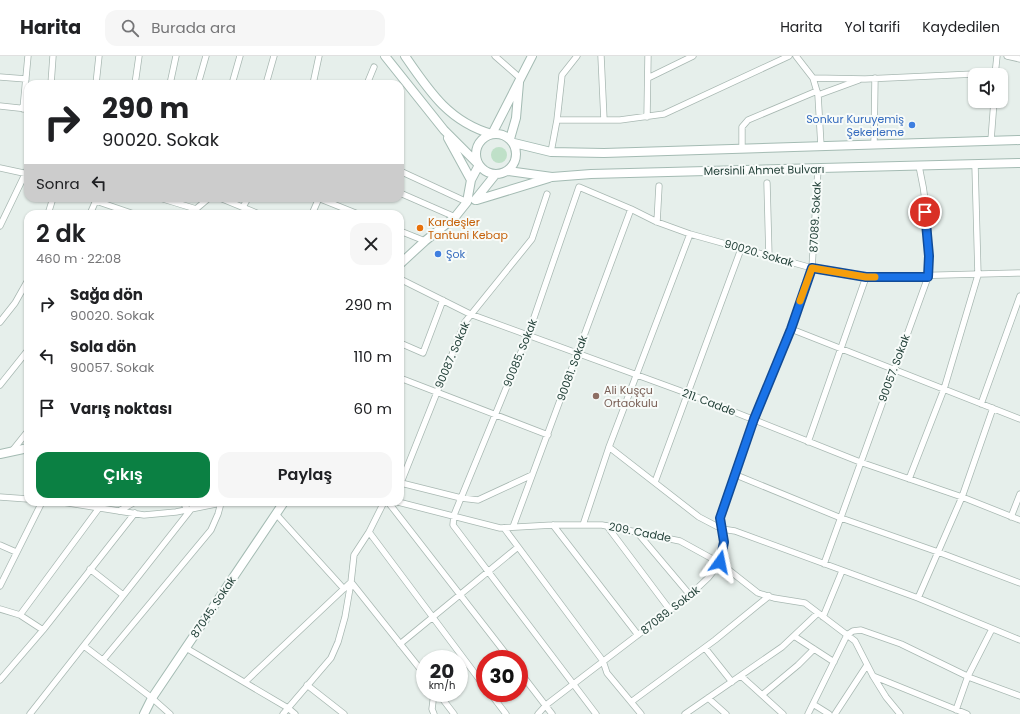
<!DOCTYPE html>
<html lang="tr">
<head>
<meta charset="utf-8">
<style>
  :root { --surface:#fff; --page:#f6f6f6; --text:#202124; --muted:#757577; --line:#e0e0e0; --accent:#0b8043 }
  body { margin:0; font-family:Poppins,sans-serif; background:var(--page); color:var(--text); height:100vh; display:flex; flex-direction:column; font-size:15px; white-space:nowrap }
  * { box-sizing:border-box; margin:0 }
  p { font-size:13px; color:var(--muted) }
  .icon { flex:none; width:22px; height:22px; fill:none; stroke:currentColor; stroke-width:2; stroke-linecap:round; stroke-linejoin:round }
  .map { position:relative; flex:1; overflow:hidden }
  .panel { position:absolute; left:24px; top:154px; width:380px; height:296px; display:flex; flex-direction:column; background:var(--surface); border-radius:12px; box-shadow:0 1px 3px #0004 }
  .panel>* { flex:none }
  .banner { position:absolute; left:24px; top:24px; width:380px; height:122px; border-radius:12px; box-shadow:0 1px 3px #0004; background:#fff; color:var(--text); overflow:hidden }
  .tools { position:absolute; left:968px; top:12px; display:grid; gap:8px }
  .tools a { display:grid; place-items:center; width:40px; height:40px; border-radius:8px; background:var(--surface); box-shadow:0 1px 3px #0004; font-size:20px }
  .speed { position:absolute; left:416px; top:594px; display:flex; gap:8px; font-size:20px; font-weight:700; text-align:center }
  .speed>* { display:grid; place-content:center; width:52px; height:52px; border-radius:50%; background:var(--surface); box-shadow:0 1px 3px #0004; line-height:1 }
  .speed small { font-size:10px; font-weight:400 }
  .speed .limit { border:6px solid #d22; background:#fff; color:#111 }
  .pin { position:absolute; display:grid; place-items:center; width:34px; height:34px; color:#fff; margin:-17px; border:2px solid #fff; border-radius:50%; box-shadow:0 1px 4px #0007 }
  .me { position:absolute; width:44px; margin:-22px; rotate:12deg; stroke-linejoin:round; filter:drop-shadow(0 0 3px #0008) }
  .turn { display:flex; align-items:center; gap:14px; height:84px; padding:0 12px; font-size:18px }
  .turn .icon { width:52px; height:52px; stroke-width:2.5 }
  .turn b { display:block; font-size:28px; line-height:34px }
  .then { display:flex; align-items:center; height:38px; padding:0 12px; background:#0003; gap:8px; font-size:15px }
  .round { display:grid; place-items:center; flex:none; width:42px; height:42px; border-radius:12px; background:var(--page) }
  .headline { display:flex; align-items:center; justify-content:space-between; height:68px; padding:0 12px }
  h1 { font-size:24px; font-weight:600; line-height:30px }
  .button { display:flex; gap:8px; margin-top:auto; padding:8px 12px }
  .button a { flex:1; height:46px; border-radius:12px; background:var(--accent); color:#fff; font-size:16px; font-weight:600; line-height:46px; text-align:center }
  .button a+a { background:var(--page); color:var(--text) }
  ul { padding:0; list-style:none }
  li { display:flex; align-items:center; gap:12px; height:52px; padding:0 12px }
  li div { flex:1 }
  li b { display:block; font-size:15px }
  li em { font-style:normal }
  header { display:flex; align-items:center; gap:24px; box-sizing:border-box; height:56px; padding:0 20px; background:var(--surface); border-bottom:1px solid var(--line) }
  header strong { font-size:19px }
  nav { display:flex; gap:22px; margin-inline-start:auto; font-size:14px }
  .search { width:280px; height:36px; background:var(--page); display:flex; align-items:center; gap:10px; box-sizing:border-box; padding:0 14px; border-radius:12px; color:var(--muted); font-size:15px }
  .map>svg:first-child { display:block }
  .green { fill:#bfe0c8 }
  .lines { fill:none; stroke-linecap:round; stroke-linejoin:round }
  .street-casing { stroke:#a8b8b2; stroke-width:7 }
  .secondary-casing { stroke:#a4bbb3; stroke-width:10 }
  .street { stroke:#fff; stroke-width:5.5 }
  .secondary { stroke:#fff; stroke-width:8 }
  .route-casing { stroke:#114b97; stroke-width:10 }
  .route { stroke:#1a73e8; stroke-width:7 }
  .slow { stroke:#f59e0b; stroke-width:7 }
  .shop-dot { fill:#3f7fe0; stroke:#f7fbf9; stroke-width:1.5 }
  .food-dot { fill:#e8710a; stroke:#f7fbf9; stroke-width:1.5 }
  .education-dot { fill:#8d6e63; stroke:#f7fbf9; stroke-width:1.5 }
  .labels { text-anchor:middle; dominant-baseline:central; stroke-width:4; stroke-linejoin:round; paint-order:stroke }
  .shop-label { font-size:11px; fill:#366cbe; stroke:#f7fbf9; text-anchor:end }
  .street-label { font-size:11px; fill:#24423a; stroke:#f7fbf9 }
  .food-label { font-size:11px; fill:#c56008; stroke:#f7fbf9; text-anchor:start }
  .education-label { font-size:11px; fill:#785e54; stroke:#f7fbf9; text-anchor:start }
</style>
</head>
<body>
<header>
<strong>Harita</strong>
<div class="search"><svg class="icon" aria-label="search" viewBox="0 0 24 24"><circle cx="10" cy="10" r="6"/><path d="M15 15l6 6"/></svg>Burada ara</div>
<nav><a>Harita</a><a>Yol tarifi</a><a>Kaydedilen</a></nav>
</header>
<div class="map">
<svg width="1020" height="658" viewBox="0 0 1020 658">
  <rect width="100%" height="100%" fill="#e6efeb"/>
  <path class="green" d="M491 99a8 8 0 1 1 16 0a8 8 0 1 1-16 0Z"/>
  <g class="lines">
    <defs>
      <path id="street" d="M495,0L520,22
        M601,0L604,64
        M796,0L813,22L818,39L821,90
        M1007,0L1020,3
        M995,19L997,0
        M0,21L26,23
        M648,22L693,0
        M813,22L865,23L996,17
        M51,28L53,0
        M96,28L99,0
        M135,28L139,0
        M170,28L176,0
        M198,28L206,0
        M232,28L240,0
        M266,28L274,0
        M313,28L319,0
        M367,28L374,11
        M818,39L859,24
        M0,50L28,53
        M23,53L28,0
        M647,61L648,0
        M557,64H620L664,58L789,0
        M991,84L994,45
        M874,88L875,22
        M742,93V71L748,64L817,35
        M551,96L557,64L562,19L577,0
        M0,112L28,118
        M400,115L467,146
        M767,127L769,201
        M400,137L455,161
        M160,142L196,153L209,142
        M220,142L259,158
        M318,142L358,158
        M96,145L134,158
        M243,151L248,142
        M48,158L53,142
        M90,158L97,142
        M312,158L319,142
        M657,166L659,130
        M0,170L28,112
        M400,175L425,185
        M400,223L470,258L689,338L860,406L962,441L1020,464
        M0,266L15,247L28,224
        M791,273L1020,363
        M400,287L423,297L443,244
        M400,322L548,379
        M0,329L28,294
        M981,348L1020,240
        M808,386L866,221
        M609,391L699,461L722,473L735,475L918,542L1020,584
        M12,395L28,375
        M736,419L841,462L938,496L1020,527
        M909,423L944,333L978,219L975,109
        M655,426L741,193
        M401,427L461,442L478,444L532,419
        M400,429L465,266L532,183L547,138
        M0,441L28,443
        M62,446L144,459L176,456L226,446
        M183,446L187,453
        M388,446L510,603
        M398,446L500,472L553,469H602L680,485L720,507L758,537L774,542L805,547L855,585L873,620L886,641L900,658
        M119,455L135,446
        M276,458L344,533
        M1011,461L1020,438
        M553,469L638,579
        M583,469L609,391L690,178
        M607,470L670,554
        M513,471L631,153
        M504,472L603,605L607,617L641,658
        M636,475L690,539
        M369,476L485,631
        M0,489L16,496
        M824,508L928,221C930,185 927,145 919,110
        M90,513L123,539
        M0,530L42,446
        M918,542L962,441L993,352
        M0,553L20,559L43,574
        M20,559L99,452
        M823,561L842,515
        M794,580L834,606
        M400,588L518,491
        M84,590L152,642L170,658
        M186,592L288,652L295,658
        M705,592L732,626
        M103,604L211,474L218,458L221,447
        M519,615L552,658
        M741,620L783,658
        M873,620L967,658
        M0,624L43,574L135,457
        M245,626L351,526L425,619
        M307,629L344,658
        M438,637L454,658
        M490,637L506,658
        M762,639L798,609L814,593
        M708,642L726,658
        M631,646L715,584L769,540
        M813,648L829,658
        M956,654L968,620L992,573
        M30,658L192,452
        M283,658L331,602L338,586L345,561L351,526L354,499L369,476L384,446
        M434,658L432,653L434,637
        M538,658L546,649L690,539L708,522L720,507L724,486L720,462L754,363L791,273L812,212L818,113
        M596,658L453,469L454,459L528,279L579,131L631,153L657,166L690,178L812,212L866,221L1020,217
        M685,658L782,591L818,557
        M808,658L847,579L853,575L861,574L901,588L971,622L1020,640
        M835,658L867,609"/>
      <path id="secondary" d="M385,0L444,74L479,109L471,124L467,146L455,161L425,185L400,208
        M405,0C429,35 449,66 492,78L532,0
        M476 98a20 20 0 1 1 40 0a20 20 0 1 1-40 0Z
        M448,82L471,124
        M510,83L516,62L519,27
        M514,87L551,96L604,97L1020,84
        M508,115L552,121L591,118L1020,107
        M475,144L495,119
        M477,144L549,122
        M0,398L28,392
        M144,658L152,642L284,446"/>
    </defs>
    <use href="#street" class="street-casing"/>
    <use href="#secondary" class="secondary-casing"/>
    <use href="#street" class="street"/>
    <use href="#secondary" class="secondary"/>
  </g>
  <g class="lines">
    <defs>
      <path id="route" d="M720,506L724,486L720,462L754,363L791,273L812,212L866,221H928L929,200L925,156"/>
    </defs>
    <use href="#route" class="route-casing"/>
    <use href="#route" class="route"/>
    <path class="slow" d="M800,245L812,212L866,221H875"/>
  </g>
  <g class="shop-dot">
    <circle cx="912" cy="69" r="4"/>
    <circle cx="438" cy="198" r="4"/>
  </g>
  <circle class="food-dot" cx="420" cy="172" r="4"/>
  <circle class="education-dot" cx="596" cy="340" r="4"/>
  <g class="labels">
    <g class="shop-label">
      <text x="904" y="63">Sonkur Kuruyemiş<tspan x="904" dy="13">Şekerleme</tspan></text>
      <text x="446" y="198" text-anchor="start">Şok</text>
    </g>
    <g class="street-label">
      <text transform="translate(764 114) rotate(-1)">Mersinli Ahmet Bulvarı</text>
      <text transform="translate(815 161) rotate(-87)">87089. Sokak</text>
      <text transform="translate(759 197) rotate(16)">90020. Sokak</text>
      <text transform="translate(520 297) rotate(-68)">90085. Sokak</text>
      <text transform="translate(452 299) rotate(-67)">90087. Sokak</text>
      <text transform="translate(572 312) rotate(-70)">90081. Sokak</text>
      <text transform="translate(894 312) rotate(-70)">90057. Sokak</text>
      <text transform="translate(709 346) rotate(21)">211. Cadde</text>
      <text transform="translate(640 476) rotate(11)">209. Cadde</text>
      <text transform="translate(213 551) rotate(-56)">87045. Sokak</text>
      <text transform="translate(670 554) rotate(-38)">87089. Sokak</text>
    </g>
    <g class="food-label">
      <text x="428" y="166">Kardeşler<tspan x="428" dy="13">Tantuni Kebap</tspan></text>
    </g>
    <g class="education-label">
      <text x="604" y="334">Ali Kuşçu<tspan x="604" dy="13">Ortaokulu</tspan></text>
    </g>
  </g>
</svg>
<div class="tools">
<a><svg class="icon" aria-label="sound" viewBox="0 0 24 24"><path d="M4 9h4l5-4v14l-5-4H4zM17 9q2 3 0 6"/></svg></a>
</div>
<div class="speed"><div>20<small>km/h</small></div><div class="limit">30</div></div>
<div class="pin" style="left:925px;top:156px;background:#d93025"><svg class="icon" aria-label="arrive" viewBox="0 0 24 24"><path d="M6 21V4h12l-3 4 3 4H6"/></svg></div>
<svg class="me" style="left:720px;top:506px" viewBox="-20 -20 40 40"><path d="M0-17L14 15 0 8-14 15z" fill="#1a73e8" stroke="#fff" stroke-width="4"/></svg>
<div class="banner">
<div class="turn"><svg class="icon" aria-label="right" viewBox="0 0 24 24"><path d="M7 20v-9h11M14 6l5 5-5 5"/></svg><div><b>290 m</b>90020. Sokak</div></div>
<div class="then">Sonra<svg class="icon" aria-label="left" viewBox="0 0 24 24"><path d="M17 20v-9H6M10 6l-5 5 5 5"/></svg></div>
</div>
<section class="panel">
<div class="headline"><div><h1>2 dk</h1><p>460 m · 22:08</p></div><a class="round"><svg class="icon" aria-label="close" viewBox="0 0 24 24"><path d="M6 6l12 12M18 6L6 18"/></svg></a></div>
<ul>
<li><svg class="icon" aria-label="right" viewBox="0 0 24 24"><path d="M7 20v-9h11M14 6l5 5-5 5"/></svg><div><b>Sağa dön</b><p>90020. Sokak</p></div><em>290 m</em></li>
<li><svg class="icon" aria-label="left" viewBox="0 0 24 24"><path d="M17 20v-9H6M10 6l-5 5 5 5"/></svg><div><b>Sola dön</b><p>90057. Sokak</p></div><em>110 m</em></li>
<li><svg class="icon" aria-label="arrive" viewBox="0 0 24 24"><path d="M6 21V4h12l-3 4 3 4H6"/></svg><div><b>Varış noktası</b></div><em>60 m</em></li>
</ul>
<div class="button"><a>Çıkış</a><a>Paylaş</a></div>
</section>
</div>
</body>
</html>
